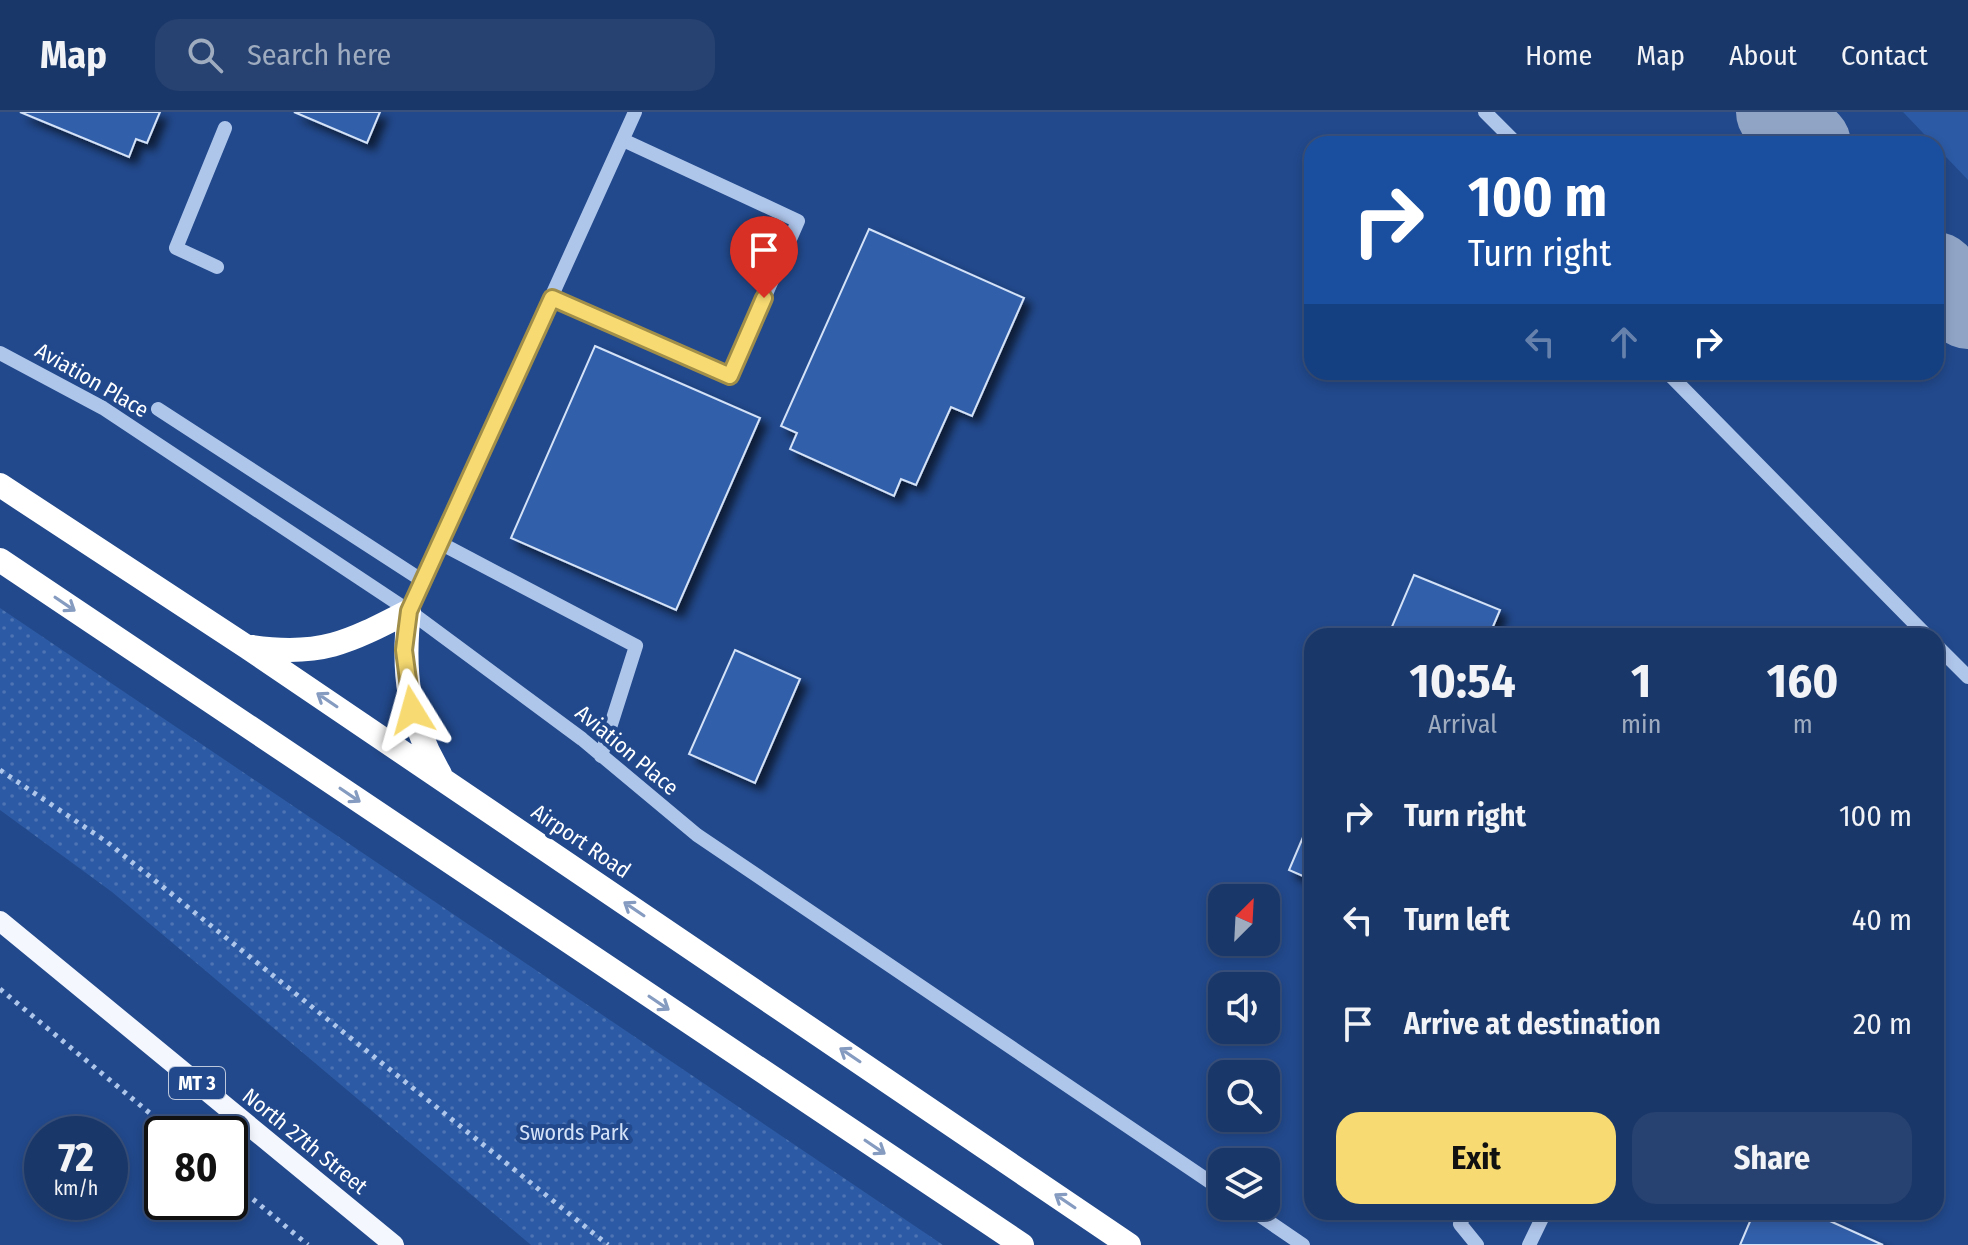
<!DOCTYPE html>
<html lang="en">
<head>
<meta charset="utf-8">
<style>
  :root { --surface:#1a3769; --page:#274271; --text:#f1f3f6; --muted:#9facc0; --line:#38517d; --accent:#f7da71 }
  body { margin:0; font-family:"Fira Sans Condensed",sans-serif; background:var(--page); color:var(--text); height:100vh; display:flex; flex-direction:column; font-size:30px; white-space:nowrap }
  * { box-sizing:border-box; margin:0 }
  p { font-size:26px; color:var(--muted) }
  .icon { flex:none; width:44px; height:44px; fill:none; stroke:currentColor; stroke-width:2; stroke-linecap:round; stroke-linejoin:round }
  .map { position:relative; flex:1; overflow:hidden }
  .drawer { position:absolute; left:1304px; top:516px; width:640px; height:592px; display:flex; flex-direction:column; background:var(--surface); border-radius:24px; box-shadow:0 4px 12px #0003,0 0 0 2px var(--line) }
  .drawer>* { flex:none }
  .hud { position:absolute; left:1304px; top:24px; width:640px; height:244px; border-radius:24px; box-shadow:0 4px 12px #0003,0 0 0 2px var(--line); background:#1a4fa0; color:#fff; overflow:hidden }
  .needle { width:52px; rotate:24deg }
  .buttons { position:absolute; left:1208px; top:772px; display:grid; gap:16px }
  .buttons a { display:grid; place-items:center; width:72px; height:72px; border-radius:16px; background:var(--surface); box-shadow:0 4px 12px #0003,0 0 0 2px var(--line); font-size:40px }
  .speed { position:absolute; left:24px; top:1004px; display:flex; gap:16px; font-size:40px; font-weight:700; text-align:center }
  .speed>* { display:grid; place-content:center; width:104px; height:104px; border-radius:50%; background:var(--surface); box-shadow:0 4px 12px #0003,0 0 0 2px var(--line); line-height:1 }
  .speed small { font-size:20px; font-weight:400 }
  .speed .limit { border:4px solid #111; border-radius:12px; background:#fff; color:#111 }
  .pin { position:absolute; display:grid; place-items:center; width:68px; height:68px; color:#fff; margin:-82px -34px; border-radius:50% 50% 50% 0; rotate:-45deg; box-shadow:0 0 8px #0007 }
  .pin .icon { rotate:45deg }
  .me { position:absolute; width:88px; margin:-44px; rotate:352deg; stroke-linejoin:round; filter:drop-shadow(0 0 6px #0008) }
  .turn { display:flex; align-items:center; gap:28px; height:168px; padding:0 32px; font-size:36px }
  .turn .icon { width:104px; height:104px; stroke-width:2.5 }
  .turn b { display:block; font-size:56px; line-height:68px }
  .lanes { display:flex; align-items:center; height:76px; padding:0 32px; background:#0003; justify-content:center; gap:40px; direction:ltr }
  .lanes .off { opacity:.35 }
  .eta { display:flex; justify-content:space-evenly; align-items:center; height:136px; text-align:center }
  .eta b { font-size:48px; font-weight:700; line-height:56px }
  .primary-button { display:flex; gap:16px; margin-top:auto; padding:16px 32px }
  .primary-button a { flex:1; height:92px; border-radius:24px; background:var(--accent); color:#111; font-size:32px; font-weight:700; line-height:92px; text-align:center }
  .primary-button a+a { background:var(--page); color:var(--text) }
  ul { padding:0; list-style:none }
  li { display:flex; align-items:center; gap:24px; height:104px; padding:0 32px }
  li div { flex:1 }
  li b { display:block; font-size:30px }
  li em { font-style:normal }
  header { display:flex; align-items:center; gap:48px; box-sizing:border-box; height:112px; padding:0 40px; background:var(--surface); border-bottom:2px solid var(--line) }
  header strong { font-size:38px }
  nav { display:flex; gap:44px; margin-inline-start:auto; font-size:28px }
  .search { width:560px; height:72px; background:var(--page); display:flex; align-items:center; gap:20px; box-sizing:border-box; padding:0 28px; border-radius:24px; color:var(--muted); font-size:30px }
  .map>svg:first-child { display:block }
  .grass { fill:#2c5aa4 }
  .park { fill:url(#park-dots) }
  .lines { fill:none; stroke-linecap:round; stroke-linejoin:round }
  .taxiway { stroke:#90a4c6; stroke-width:84 }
  .building { fill:#325fa9; stroke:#d4e2f8; stroke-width:2; filter:url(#shadow) }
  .path { stroke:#afc6eb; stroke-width:5; stroke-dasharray:4 6; stroke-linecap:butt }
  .minor { stroke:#afc6eb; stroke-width:14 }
  .major { stroke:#f4f7fe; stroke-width:20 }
  .highway { stroke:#fff; stroke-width:24 }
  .oneway { stroke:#859bc0 }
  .route-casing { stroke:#a18e49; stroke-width:20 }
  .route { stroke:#f7da71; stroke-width:14 }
  .labels { text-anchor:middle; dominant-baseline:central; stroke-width:8; stroke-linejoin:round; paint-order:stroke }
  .shield { fill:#22498c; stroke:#bdc8dc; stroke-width:2 }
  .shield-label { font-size:20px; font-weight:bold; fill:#fff }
  .street-label { font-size:22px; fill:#fff; stroke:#22498c }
  .park-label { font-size:22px; fill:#d4e2f8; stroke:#22498c }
</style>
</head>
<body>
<header>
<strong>Map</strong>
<div class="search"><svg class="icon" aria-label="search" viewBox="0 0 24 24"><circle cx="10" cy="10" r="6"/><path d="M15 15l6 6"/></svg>Search here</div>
<nav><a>Home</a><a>Map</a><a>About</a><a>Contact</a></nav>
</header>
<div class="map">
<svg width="1968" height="1133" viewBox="0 0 1968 1133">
  <defs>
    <pattern id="park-dots" width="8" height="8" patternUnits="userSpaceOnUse" patternTransform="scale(2)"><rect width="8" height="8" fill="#2c5aa4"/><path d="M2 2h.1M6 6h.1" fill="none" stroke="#4c73b2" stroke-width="1.8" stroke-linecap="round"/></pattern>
    <filter id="shadow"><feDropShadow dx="7" dy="7" stdDeviation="4" flood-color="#0009"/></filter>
  </defs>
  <rect width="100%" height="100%" fill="#22498c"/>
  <path class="grass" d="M1903,0H1968V68Z"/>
  <path class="park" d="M0,496L943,1133H531L112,780L0,698Z"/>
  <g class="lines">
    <path class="taxiway" d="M1778,0L1809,32
      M1936,162L1968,195"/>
  </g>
  <path class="building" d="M20,0H160L147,31L136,27L129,45Z
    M294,0H380L367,31Z
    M869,117L1024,186L972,304L951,295L916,373L901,367L894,384L790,337L797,321L781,314Z
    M595,234L760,306L676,498L511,426Z
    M1414,463L1500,498L1489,524H1388Z
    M735,538L800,567L755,671L689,642Z
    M1312,704V768L1289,758Z
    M1754,1100H1810L1883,1133H1740Z"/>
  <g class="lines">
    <path class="path" d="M0,658L107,730L608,1133
      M0,877L175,1022
      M230,1068L308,1133"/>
    <path class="minor" d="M1485,0L1517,32
      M217,155L176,136L225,16
      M552,186L730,264L798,109L623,28
      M0,241L103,296L409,499L582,627L697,723L1222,1078
      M1667,260L1927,524
      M158,297L423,469
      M440,431L636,534L601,644
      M409,499L635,0
      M1936,533L1968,565
      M1246,1094L1303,1133
      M1466,1100L1460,1112L1477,1133
      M1529,1133L1545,1100"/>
    <path class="major" d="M0,809L394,1133"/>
    <path class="highway" d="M0,373L247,535L1129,1133
      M0,448L1022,1133
      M409,499C402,561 408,608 440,662
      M252,535C321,545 349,530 409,499"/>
  </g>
  <defs><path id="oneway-shaft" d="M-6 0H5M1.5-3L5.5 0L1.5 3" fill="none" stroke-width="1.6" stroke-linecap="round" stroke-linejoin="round" transform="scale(2)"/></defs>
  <g class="oneway">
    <use href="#oneway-shaft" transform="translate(65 492) rotate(34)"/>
    <use href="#oneway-shaft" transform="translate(327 588) rotate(-146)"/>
    <use href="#oneway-shaft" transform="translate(350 683) rotate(34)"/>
    <use href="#oneway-shaft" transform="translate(634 797) rotate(-146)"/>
    <use href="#oneway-shaft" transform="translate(659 891) rotate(34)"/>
    <use href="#oneway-shaft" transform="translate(850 943) rotate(-146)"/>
    <use href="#oneway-shaft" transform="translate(875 1035) rotate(34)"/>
    <use href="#oneway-shaft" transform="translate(1065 1089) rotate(-146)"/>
  </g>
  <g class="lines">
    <defs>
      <path id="route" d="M412,598L404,538L409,499L552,186L730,264L764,186"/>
    </defs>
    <use href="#route" class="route-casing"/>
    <use href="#route" class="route"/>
  </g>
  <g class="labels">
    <rect class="shield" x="169" y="955" width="56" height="32" rx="6"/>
    <g class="shield-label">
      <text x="197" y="971">MT 3</text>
    </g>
    <g class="street-label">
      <text transform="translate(92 268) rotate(30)">Aviation Place</text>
      <text transform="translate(627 638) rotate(40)">Aviation Place</text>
      <text transform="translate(581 729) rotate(34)">Airport Road</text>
      <text transform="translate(305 1029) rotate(39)">North 27th Street</text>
    </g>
    <g class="park-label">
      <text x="574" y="1020">Swords Park</text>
    </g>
  </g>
</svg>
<div class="buttons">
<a><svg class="needle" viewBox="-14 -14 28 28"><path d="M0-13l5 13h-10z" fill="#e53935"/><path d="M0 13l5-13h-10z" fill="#9facc0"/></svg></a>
<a><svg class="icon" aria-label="sound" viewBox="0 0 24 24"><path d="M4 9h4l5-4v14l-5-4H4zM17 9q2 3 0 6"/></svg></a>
<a><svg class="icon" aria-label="search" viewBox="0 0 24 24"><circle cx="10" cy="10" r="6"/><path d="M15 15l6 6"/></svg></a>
<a><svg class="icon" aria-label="layers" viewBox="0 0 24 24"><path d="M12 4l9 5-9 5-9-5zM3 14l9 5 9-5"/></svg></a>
</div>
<div class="speed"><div>72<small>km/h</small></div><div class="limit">80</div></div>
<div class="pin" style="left:764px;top:186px;background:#d93025"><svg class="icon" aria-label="arrive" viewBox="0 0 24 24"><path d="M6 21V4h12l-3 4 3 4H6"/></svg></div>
<svg class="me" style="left:412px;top:598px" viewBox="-20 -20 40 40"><path d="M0-17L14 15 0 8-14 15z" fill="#f7da71" stroke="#fff" stroke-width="4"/></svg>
<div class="hud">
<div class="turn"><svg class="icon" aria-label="right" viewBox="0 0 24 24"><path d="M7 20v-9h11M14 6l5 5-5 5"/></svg><div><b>100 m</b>Turn right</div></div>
<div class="lanes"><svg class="icon off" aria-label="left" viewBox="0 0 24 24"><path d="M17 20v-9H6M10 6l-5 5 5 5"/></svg><svg class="icon off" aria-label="ahead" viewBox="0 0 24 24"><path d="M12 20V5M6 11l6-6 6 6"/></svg><svg class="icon" aria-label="right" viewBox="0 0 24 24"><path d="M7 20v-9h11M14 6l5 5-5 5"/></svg></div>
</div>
<section class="drawer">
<div class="eta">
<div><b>10:54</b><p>Arrival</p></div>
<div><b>1</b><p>min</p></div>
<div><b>160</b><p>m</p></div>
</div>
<ul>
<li><svg class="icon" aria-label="right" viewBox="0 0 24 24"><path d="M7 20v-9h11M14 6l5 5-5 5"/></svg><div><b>Turn right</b></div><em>100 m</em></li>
<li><svg class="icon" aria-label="left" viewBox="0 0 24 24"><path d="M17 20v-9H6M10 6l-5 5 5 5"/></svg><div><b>Turn left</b></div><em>40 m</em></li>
<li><svg class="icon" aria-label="arrive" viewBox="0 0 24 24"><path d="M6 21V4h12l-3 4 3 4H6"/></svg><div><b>Arrive at destination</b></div><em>20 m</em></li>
</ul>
<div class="primary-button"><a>Exit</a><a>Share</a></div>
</section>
</div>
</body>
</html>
